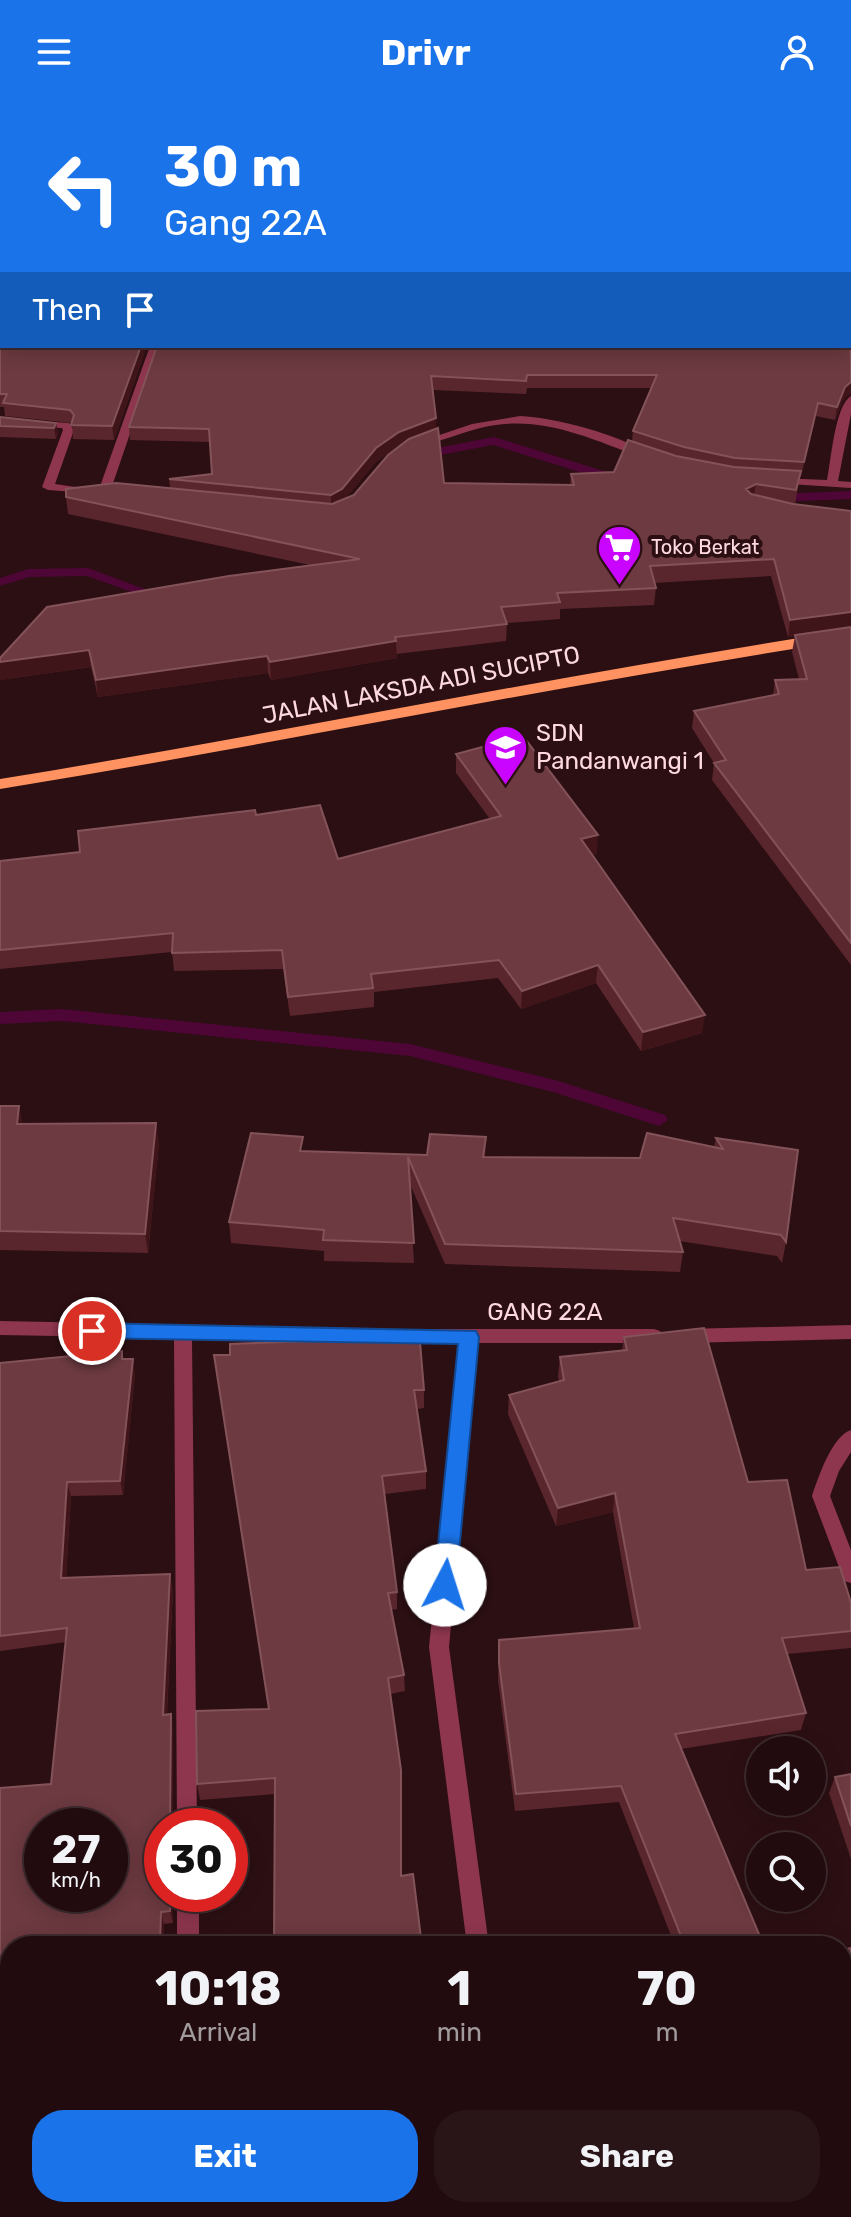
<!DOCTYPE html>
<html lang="en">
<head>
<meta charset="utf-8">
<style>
  :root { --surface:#210b0e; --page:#291417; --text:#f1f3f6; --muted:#a29b9e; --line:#3e2b2e; --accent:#1a73e8 }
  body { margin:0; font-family:Rubik,sans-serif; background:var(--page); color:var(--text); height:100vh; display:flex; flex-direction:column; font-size:30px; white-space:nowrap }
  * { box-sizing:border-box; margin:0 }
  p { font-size:26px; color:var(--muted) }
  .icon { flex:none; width:44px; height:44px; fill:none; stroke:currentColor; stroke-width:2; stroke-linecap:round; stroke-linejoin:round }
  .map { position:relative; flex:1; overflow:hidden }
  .panel { position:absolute; left:0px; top:1832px; width:852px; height:282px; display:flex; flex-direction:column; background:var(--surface); border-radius:32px 32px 0 0; box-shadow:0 4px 20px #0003,0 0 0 2px var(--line) }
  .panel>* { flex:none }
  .banner { position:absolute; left:0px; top:0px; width:852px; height:244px; box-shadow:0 4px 20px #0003,0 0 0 2px var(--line); background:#1a73e8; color:#fff; overflow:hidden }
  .fabs { position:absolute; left:746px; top:1632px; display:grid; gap:16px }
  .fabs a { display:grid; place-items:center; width:80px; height:80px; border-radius:50%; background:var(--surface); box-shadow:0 4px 20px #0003,0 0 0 2px var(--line); font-size:40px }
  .speed { position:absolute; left:24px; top:1704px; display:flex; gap:16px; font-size:40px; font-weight:700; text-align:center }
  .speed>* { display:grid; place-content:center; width:104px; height:104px; border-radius:50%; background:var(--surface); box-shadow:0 4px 20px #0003,0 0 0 2px var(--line); line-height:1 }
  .speed small { font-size:20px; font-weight:400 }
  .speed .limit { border:12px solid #d22; background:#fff; color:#111 }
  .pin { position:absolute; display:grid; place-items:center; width:68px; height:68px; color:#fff; margin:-34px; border:4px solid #fff; border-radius:50%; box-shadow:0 2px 8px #0007 }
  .me { position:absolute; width:88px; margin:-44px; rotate:5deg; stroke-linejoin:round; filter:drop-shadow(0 0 6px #0008) }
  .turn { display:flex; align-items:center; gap:28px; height:168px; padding:0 32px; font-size:36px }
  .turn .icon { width:104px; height:104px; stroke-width:2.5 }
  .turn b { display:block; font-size:56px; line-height:68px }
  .then { display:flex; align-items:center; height:76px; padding:0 32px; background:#0003; gap:16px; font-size:30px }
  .eta { display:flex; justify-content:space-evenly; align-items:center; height:136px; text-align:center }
  .eta b { font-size:48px; font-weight:700; line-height:56px }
  .primary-button { display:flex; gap:16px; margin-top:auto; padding:16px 32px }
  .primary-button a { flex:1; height:92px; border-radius:32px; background:var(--accent); color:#fff; font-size:32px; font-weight:700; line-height:92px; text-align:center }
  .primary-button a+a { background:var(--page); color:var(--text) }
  header { display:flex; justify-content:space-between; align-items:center; height:104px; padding:0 32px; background:var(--accent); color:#fff; font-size:36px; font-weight:700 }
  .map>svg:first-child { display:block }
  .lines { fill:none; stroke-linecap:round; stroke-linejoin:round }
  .stream { fill:#4d0636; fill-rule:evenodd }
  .minor { fill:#8e364e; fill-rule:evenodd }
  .primary { fill:#ff9260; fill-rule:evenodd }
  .wall { fill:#5a262d; fill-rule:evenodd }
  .shaded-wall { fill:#40151a }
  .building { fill:#6c3a40; stroke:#835359; stroke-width:2; fill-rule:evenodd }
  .route { fill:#1a73e8; stroke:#114b97; stroke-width:2 }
  .labels { text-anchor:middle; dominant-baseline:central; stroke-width:8; stroke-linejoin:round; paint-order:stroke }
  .far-poi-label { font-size:20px; fill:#ffd9e1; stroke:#2c0f13; text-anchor:start }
  .street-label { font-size:24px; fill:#ffd9e1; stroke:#2c0f13 }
  .poi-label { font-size:24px; fill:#ffd9e1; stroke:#2c0f13; text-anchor:start }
</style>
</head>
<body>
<header><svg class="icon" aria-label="menu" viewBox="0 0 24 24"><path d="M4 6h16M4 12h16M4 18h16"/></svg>Drivr<svg class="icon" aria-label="person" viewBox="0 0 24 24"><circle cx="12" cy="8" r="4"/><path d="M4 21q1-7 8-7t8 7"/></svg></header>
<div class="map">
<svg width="851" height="2113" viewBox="0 0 851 2113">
  <rect width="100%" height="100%" fill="#2c0f13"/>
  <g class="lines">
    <path class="stream" d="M494,333L623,373L625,376L615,379L493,341L435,352L417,360L411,356L427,346Z
      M851,387V395L775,398L769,394L775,390Z
      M88,464L166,493L159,497L154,496L87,472L29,473L0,482V474L28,465Z
      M62,905L410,940L555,976L665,1011L668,1016L659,1022L553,988L410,952L62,917L0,920V908Z"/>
    <path class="minor" d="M150,242H160L110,388L100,390L98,388Z
      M851,292V310L838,377L851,378V384L774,379V375L778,374L827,376C831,357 835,301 851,292Z
      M520,312C553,313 622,331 648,350L638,352C589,334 543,312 489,322C465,327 442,337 418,343L413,340L472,320Z
      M0,315L69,319L74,326L55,380L89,385V389L48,386L42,383L63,326L62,324L0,321Z
      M0,1217L354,1224L360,1226L363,1231L360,1236L354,1238L192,1235L197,1722H177L174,1234L0,1231Z
      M851,1221V1235L686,1239L680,1237L677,1232L680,1227L686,1225Z
      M398,1225H654L660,1227L663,1232L660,1237L654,1239H477L449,1543L489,1842H467L429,1543L460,1239H398L392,1237L389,1232L392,1227Z
      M851,1326V1348L839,1367L830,1392L851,1446V1479L844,1477L842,1471L812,1392C818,1374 832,1332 851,1326Z
      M177,1790H199V1842H177Z
      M179,2104H203V2113H179Z"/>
    <path class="primary" d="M851,526V536C566,579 284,639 0,685V675C284,629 566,569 851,526Z"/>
  </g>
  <path class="wall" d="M0,0H851V289L843,296L835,316L816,312L801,372H800L795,400L851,407V861L712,676L714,659L692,624L694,607L773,592L775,576L799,575L792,548L795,532L788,533L771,472L654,479L656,484L654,501L560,505V515L507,519L506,537L396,550L397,554L271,576L268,569L98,593L91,563L0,576L310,461L68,410L66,393L170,384L169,375L212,370L210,338L130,336L129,323L157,242H850V2L2,242H147L114,336L73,335L72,319L5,312L4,303H0ZM527,284H651L633,327L632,337L614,368L571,370L570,381L444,379L436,325L433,286L526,290ZM404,339L354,391L345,395L376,358L399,341Z
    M0,313L56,319L58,330L56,335L0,333Z
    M456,650L597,750L592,751L702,929L641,947L596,879L521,905L498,874L374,888V903L290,912L283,865L174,867L172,848L0,865V757L80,748L256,711L338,755L490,715L456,669Z
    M0,1002L23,1020L159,1039L148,1149L0,1146Z
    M486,1033L485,1053L640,1054L714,1043L716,1034L786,1138L782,1159L777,1152L679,1137L683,1148L680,1168L445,1160L409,1078L414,1159L324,1157V1147L231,1139L229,1118L304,1047L427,1051Z
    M624,1233L748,1378L806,1466L851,1499V1544L787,1550L806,1609L801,1626L681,1645L764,1842H675L619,1698L515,1707L498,1576L499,1536L634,1524L613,1408L556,1422L508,1310L509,1291L559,1277L558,1272L560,1253L622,1247Z
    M312,1237L424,1286V1304L417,1305L426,1367V1385L385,1390L397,1488V1505L391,1506L404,1571L405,1587L390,1590L401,1772L422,1842L275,1690L200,1696L197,1680L268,1605L230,1251Z
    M122,1247L123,1255L135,1270L123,1391L71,1392L66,1474L173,1485L167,1610L173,1624V1722H162V1790H173V1819L164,1820L163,1842H10L51,1680L66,1538L0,1547V1259Z
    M851,1670V1755L829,1689L835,1673Z
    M851,1844V1920L842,1922V1846Z
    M269,2104H420V2113H271Z
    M651,2104H765L774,2113H650Z
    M802,2104H842L851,2113H805Z"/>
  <path class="shaded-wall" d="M141,242H147L114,336L112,322Z
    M851,278V289L843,296L835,316L837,303L845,283Z
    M818,299L816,312L801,372L804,358Z
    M436,314V327L399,341L376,358L342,399L331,405V391L376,344L399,328Z
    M56,319L58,330L56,335L54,324Z
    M756,380L753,396L746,385Z
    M851,508V524L788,533L790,516Z
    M396,537L397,554L271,576L270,558Z
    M89,546L91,563L0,576V558Z
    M267,552L268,569L98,593L96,576Z
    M598,731L597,750L580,754L581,735Z
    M598,861L596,879L521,905L522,887Z
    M705,911L702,929L641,947L643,928Z
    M19,1002L23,1021L17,1020Z
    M156,1019L159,1039L148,1149L145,1130Z
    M133,1255L135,1270L123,1391L120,1377Z
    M67,1378L71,1392L65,1488L61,1474Z
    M615,1389L613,1408L556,1422L558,1404Z
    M170,1470L173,1485L166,1624L163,1611Z
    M171,1610L173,1624V1722H170Z
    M170,1790H173V1819L170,1807Z
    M161,1808L164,1820L163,1842H160Z
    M173,2104H177L176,2113H172Z"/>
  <path class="building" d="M0,0H851V64L850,65V2H2V7H0Z
    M0,17H2V163H0V146L1,147L0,134Z
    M851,73V105H850V74Z
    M850,110L851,278L845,283L837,303L818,299L804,358L735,354L684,343L633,327L657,271H527L526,277L431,272L436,314L399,328L376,344L342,385L331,391L169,375L212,370L209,325L129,323L157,242H850Z
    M0,173H2V188L0,189Z
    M2,191V242H141L112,322L71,321L74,311L70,306L3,299L7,290H0V201Z
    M0,313L56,319L54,324L0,322Z
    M438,324L444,379L574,381L571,370L614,368L628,336L676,352L734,363L801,367L796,386L756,380L746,385L751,390L793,400L851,407V508L790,516L774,455L650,462L656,484L557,489L560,498L501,503L507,520L395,533L396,537L270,558L267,552L96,576L89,546L0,558V554L47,503L229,472L360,455L66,393V385L116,379L332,400L354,391L388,351L409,335Z
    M851,523V839L714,659L726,656L694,607L779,590L775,576L807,575L795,531Z
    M523,632L598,731L581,735L705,911L643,928L598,861L522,887L499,856L371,870L373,884L288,893L282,846L172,849L173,829L0,846V757L80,748L78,727L255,706L256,711L320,701L338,755L501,712L456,650Z
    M0,1002H19L17,1020L156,1019L145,1130L0,1127Z
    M251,1029L303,1033L300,1047L427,1051L430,1030L486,1033L483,1053L640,1054L647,1029L723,1045L716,1034L798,1046L786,1138L781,1131L673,1114L683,1148L445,1140L408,1053L414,1139L323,1136L324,1126L229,1118Z
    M704,1224L748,1378L787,1376L806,1466L840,1463L851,1499V1527L782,1534L806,1609L675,1630L764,1842H685L621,1682L516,1690L499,1559V1536L640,1524L615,1389L558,1404L509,1291L564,1276L560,1253L627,1246L624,1233Z
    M419,1226L424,1286H414L426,1367L382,1372L397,1488L388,1489L404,1571L388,1574L401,1666V1772L413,1770L422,1842H274L275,1674L197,1680L196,1607L269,1605L214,1251H230V1240L312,1237V1232Z
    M122,1247V1255H133L120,1377L67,1378L61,1474L170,1470L163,1611L171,1610L170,1722H162V1790H170V1807L161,1808L160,1842H10V2104H173L172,2113H0V1684L51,1680L67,1524L0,1532V1259ZM42,1722H110V1790H42Z
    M851,1670V1722L835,1673Z
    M851,1844V1907L842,1908V1846Z
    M842,1997L851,2030V2113H814L811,2104H842Z
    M463,2104H478L542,2113H462Z
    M654,2104H765L774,2105V2113H653Z"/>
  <path class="route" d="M92,1219L476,1227L479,1233L456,1481L453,1488L445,1490L437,1488L434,1481L458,1240L92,1234L85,1232L83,1227L85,1221Z"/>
  <defs>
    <symbol id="supermarket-pin" viewBox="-11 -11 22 30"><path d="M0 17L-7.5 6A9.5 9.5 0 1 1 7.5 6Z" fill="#ca05ff" stroke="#2c0f13"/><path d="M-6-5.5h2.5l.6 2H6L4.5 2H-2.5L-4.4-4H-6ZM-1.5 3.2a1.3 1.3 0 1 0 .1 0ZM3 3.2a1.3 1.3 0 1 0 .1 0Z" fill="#fff"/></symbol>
    <symbol id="school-pin" viewBox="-11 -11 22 30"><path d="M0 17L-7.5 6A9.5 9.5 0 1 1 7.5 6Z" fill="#ca05ff" stroke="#2c0f13"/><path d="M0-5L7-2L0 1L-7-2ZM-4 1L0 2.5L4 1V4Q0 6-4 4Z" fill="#fff"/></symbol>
  </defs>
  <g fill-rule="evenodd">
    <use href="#supermarket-pin" x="594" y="418" width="51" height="69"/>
    <use href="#school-pin" x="480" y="618" width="51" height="69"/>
  </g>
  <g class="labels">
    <g class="far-poi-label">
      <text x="651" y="443">Toko Berkat</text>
    </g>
    <g class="street-label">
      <text transform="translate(421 581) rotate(-11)">JALAN LAKSDA ADI SUCIPTO</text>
      <text x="545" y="1208">GANG 22A</text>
    </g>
    <g class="poi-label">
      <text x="536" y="629">SDN<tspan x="536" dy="28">Pandanwangi 1</tspan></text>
    </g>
  </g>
</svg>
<div class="fabs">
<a><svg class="icon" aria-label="sound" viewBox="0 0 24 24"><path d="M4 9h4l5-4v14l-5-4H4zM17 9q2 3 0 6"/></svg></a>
<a><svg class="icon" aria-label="search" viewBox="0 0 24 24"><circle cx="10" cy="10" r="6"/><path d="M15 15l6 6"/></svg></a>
</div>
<div class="speed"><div>27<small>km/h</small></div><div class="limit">30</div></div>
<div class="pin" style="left:92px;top:1227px;background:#d93025"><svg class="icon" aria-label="arrive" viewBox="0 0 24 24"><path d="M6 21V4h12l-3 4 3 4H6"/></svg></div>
<svg class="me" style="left:445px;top:1481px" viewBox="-20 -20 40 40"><circle r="19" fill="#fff"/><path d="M0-13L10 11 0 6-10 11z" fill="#1a73e8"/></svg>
<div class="banner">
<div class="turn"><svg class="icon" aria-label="left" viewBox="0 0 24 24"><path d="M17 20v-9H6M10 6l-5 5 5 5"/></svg><div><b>30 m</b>Gang 22A</div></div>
<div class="then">Then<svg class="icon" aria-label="arrive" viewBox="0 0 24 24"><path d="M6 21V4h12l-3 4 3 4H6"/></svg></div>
</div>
<section class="panel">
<div class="eta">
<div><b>10:18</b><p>Arrival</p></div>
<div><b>1</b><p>min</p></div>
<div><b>70</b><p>m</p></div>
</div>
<div class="primary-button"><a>Exit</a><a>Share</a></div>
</section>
</div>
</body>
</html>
